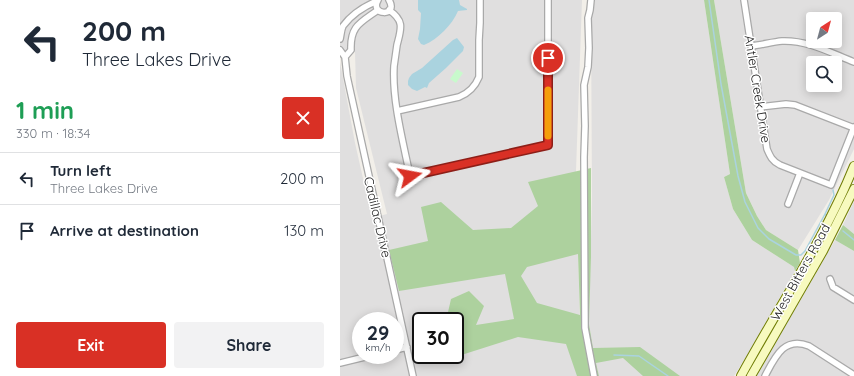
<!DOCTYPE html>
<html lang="en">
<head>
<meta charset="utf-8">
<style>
  :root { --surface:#fff; --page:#f2f2f3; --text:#1f2937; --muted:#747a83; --line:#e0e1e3; --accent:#d93025 }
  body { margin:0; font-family:Quicksand,sans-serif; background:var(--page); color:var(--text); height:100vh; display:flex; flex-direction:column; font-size:15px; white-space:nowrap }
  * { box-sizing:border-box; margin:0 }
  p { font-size:13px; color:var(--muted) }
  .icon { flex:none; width:22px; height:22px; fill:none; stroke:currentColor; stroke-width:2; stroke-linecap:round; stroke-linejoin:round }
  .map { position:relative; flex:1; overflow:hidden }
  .side { display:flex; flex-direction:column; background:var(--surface); width:340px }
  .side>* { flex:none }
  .top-card { background:#fff; color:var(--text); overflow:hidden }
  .needle { width:26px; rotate:36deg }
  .controls { position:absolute; left:466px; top:12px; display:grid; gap:8px }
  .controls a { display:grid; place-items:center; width:36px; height:36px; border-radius:4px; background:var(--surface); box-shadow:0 2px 10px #0003; font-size:20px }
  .speed { position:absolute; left:12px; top:312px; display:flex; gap:8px; font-size:20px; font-weight:700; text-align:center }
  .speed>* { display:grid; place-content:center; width:52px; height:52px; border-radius:50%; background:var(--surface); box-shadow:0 2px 10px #0003; line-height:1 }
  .speed small { font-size:10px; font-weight:400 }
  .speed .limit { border:2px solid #111; border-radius:6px; background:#fff; color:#111 }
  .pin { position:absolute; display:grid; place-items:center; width:34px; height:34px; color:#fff; margin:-17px; border:2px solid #fff; border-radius:50%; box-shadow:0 1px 4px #0007 }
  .me { position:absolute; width:44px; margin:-22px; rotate:77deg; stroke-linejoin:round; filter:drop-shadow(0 0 3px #0008) }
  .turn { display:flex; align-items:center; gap:14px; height:84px; padding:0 16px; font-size:18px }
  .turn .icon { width:52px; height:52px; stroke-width:2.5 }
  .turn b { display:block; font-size:28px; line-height:34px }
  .round { display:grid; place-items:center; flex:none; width:42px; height:42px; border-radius:4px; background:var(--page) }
  .head { display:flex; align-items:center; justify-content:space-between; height:68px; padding:0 16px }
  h1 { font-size:24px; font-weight:700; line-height:30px; color:#1e9e55 }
  .primary-button { display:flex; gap:8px; margin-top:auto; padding:8px 16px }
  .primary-button a { flex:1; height:46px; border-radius:4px; background:var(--accent); color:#fff; font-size:16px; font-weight:700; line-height:46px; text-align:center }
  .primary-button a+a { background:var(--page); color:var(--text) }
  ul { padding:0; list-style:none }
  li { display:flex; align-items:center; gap:12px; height:52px; padding:0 16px; border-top:1px solid var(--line) }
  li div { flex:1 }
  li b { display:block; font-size:15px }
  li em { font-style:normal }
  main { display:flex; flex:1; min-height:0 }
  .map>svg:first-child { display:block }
  .residential { fill:#e0dfdf; fill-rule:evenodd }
  .forest { fill:#add19e; fill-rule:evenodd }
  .park { fill:#c8facc }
  .water { fill:#aad3df }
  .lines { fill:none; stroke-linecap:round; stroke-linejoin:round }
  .stream { stroke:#aad3df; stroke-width:1.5 }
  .street-casing { stroke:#a9a9a9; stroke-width:8 }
  .secondary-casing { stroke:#707d05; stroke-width:10 }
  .street { stroke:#fff; stroke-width:5.5 }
  .secondary { stroke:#f7fabf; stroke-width:8 }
  .route-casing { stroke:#8d1f18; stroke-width:10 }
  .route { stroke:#d93025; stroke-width:7 }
  .slow { stroke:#f59e0b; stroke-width:7 }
  .labels { text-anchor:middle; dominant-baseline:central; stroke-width:3; stroke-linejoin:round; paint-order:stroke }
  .street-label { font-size:13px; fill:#222; stroke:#fff }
</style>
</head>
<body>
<main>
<section class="side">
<div class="top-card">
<div class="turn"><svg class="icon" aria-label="left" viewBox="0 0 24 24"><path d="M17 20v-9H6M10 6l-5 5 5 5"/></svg><div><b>200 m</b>Three Lakes Drive</div></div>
</div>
<div class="head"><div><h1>1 min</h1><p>330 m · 18:34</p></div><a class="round" style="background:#d93025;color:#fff"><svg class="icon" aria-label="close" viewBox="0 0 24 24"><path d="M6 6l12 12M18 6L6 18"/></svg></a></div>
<ul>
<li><svg class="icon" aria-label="left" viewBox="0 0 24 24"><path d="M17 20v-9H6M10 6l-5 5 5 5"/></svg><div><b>Turn left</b><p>Three Lakes Drive</p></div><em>200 m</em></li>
<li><svg class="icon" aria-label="arrive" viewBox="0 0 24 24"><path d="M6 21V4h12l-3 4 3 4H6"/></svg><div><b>Arrive at destination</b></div><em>130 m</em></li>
</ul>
<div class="primary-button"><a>Exit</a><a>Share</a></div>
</section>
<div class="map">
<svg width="514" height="376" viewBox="0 0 514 376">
  <rect width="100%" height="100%" fill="#f2efe9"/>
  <path class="residential" d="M0,0H242L236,171L240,325L251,376H0V62L15,143L32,218L47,214L16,88L15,52H0ZM21,321H55V355H21ZM81,321H115V355H81Z
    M255,0H364L390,174L384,177L393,209L412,240L454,267L455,271L406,357L394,376H259L254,357L249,324L252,197L251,19Z
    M374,0H514V149L489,200L458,250L426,230L417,216L406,193ZM473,19H495V41H473ZM473,63H495V85H473Z
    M514,201V234L503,225Z
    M495,240L514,251V376H415L463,296Z"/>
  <path class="forest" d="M364,0H374L406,193L417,216L426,230L458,250L460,263L455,271L454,267L412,240L393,209L384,177L390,174Z
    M251,168V257L249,324L253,348L300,347L340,376H303L283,358L256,363L259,376H237L226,344L178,337L112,358L111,355H115V321H106L111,299L129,291L144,306L136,325L174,319L165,274L59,291L49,250L88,241L81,207L101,202L133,230L171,228L198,206L188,182ZM238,254L240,315L197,303L181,276L187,267Z
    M503,225L514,234V251L495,240Z"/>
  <path class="park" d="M117,69L123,73L116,83L110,79Z"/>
  <path class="water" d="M78,0H119L120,5L127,9V10L118,11C112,25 98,39 84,45L81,44L78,39L80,29L81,13L78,10Z
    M117,38L124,47L123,51L106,68L89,83L87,88L85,87L77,91L72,89L68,85V81L69,78L72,74L82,68L113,40Z"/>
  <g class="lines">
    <path class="stream" d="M369,0L381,84L398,176L405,202L418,228L429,239L456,255H461L465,251L485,214L486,215
      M485,214L494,195L493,190
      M503,231L514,240
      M274,355L299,356L328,376"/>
    <defs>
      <path id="street" d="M38,0C29,16 59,17 49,0
        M251,0L250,10L248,18L249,48L248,67L244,85L245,126L244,157L245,328L254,376
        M404,0L427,149C430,156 432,161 440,165L491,185L514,127
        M49,10C65,21 61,29 57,45C56,52 55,59 54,66C52,101 63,141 70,176L208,145V0
        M0,39C1,35 1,30 3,26C11,15 25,6 37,1
        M411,46C421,45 432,42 442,41C468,40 491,53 514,62
        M0,50L5,57
        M5,57L7,76L73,376
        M5,57L11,50C10,26 20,23 38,10
        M420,107L446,104L455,105L514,128
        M57,111L119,97C129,93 135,87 139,77V40L140,23V0
        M448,204L460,173
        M490,279L493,287L514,300
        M55,350L67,347
        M0,363L33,355
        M425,376C435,357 444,336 469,346L514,375"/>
      <path id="secondary" d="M401,376C439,306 484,240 514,166
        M411,376L483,251L514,189"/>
    </defs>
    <use href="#street" class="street-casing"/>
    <use href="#secondary" class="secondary-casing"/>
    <use href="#street" class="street"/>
    <use href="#secondary" class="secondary"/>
  </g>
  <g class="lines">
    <defs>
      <path id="route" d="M70,176L208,145V58"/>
    </defs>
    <use href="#route" class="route-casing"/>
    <use href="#route" class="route"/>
    <path class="slow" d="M208,90V136"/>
  </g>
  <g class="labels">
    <g class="street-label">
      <text transform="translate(418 89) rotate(81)">Antler Creek Drive</text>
      <text transform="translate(38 217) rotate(77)">Cadillac Drive</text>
      <text transform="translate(460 272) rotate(-61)">West Bitters Road</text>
    </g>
  </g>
</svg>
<div class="controls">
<a><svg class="needle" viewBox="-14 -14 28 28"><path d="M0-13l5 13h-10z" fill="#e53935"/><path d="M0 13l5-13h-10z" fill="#747a83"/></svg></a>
<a><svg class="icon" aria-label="search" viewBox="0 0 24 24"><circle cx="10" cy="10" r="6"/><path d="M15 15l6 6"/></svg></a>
</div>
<div class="speed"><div>29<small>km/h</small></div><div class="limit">30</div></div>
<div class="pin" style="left:208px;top:58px;background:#d93025"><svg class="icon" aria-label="arrive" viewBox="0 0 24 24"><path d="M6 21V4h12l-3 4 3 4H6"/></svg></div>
<svg class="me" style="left:70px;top:176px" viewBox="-20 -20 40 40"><path d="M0-17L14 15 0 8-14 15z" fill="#d93025" stroke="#fff" stroke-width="4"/></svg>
</div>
</main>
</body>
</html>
